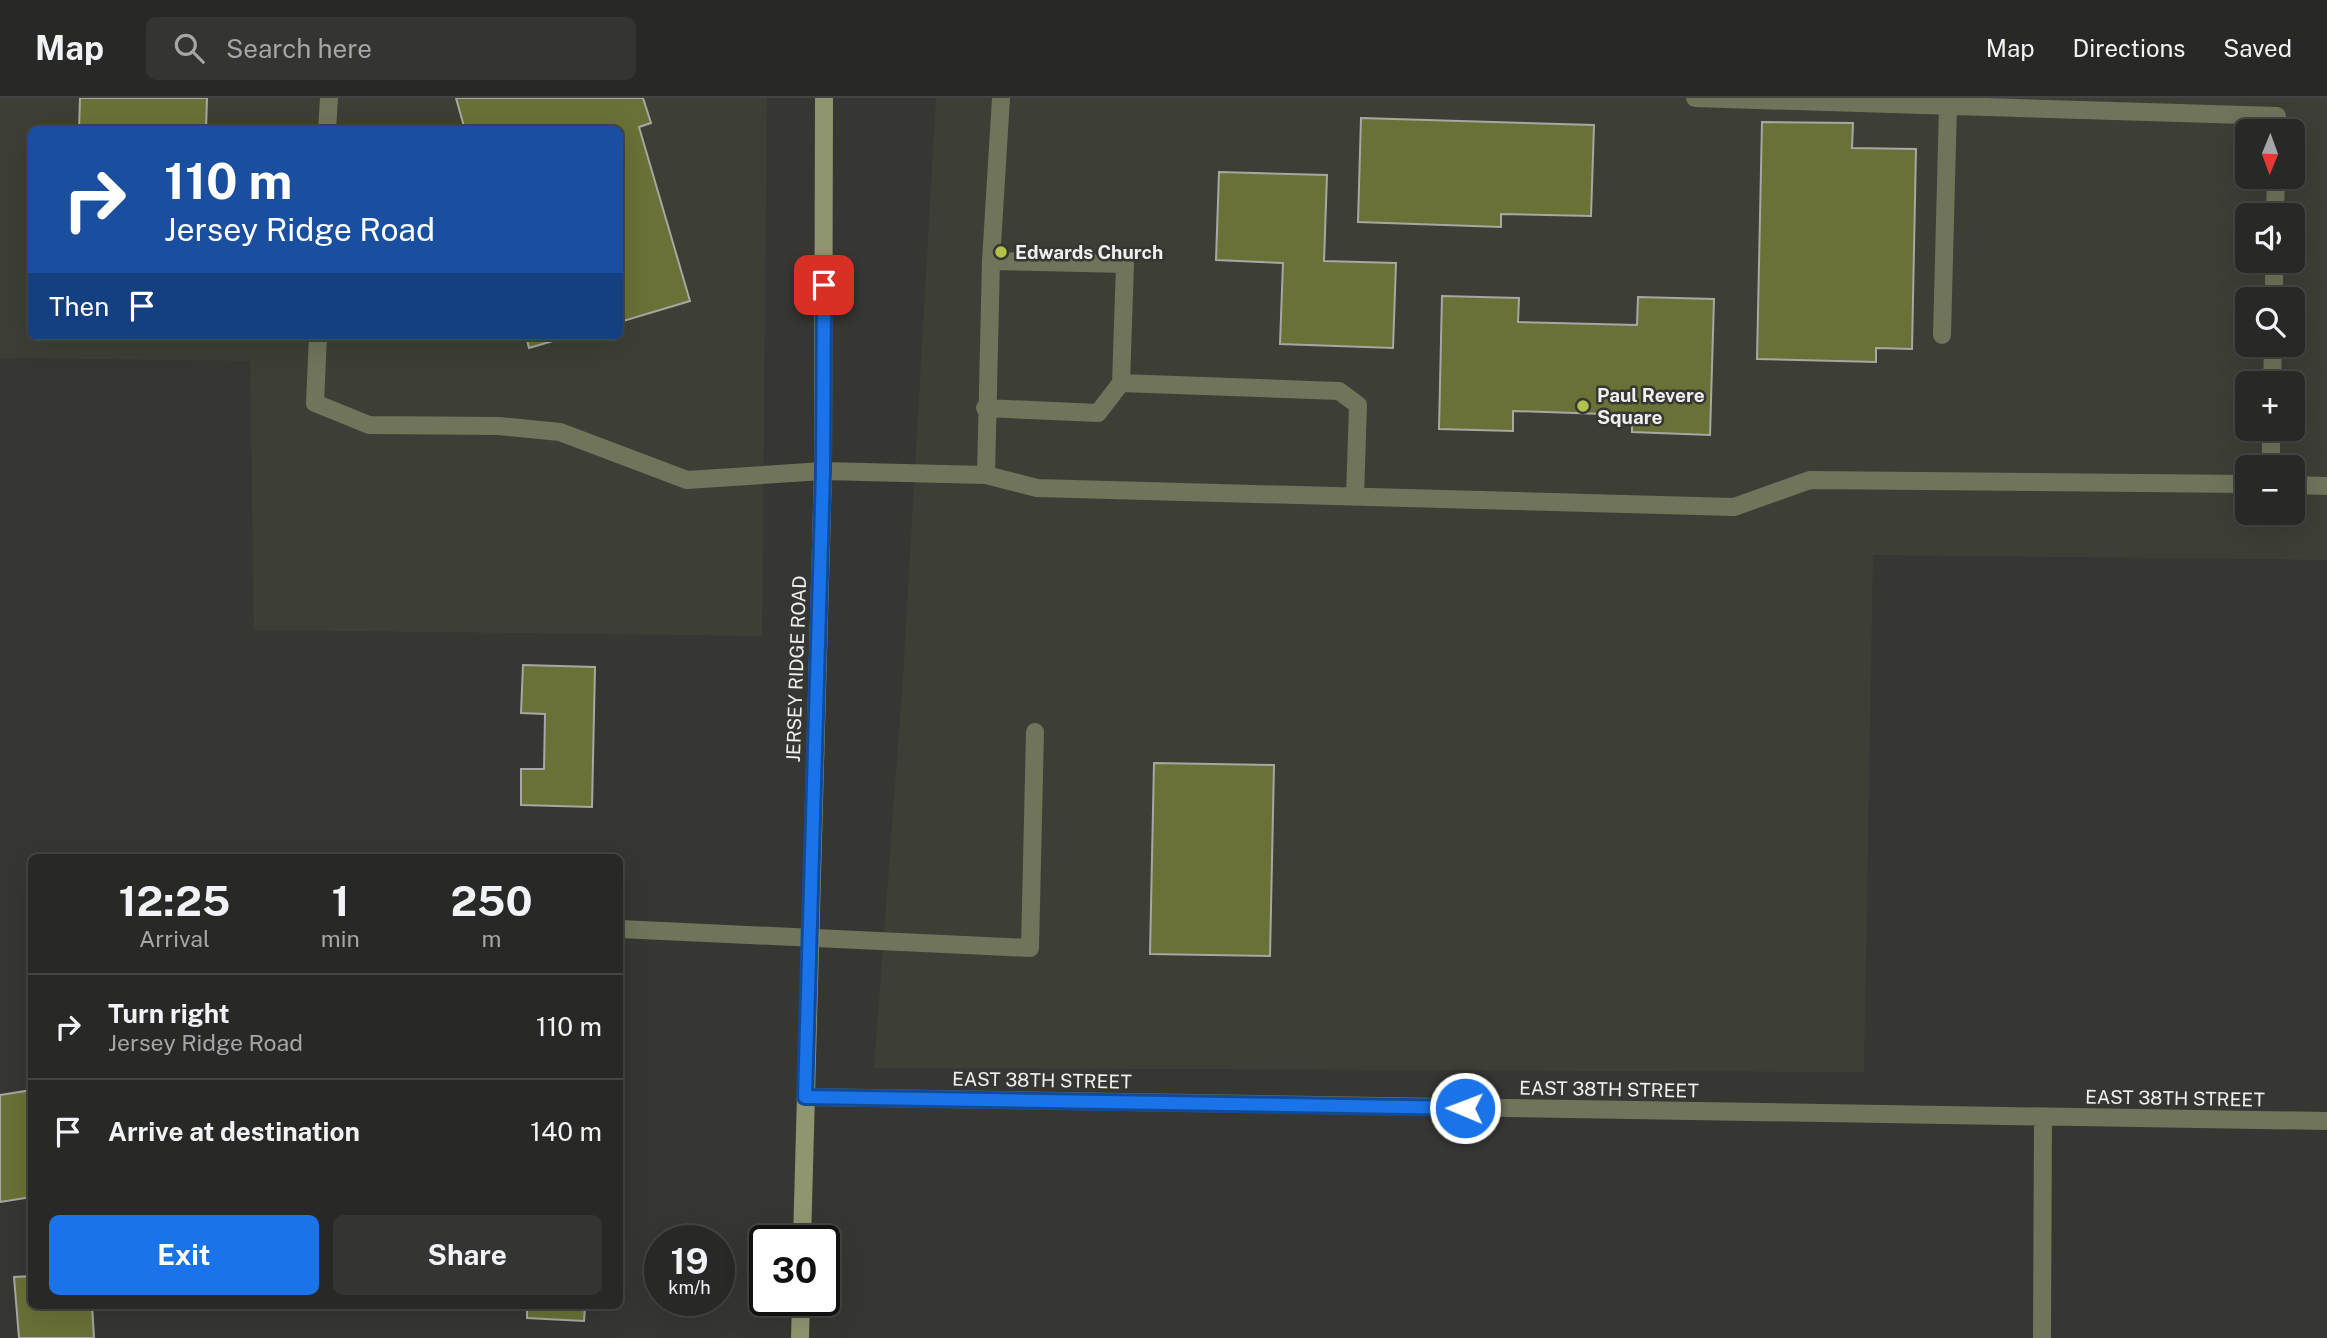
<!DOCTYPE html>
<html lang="en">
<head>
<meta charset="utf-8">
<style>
  :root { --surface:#282826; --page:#343432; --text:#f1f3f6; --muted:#a5a6a7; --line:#444443; --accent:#1a73e8 }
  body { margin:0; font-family:"Public Sans",sans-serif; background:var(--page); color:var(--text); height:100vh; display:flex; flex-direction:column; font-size:26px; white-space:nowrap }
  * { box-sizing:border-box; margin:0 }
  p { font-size:23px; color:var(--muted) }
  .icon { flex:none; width:38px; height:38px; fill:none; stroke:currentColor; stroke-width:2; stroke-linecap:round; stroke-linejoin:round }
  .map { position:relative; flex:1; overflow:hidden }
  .sheet { position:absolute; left:28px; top:756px; width:595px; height:455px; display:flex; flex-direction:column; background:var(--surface); border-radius:10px; box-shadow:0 7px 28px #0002,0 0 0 2px var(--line) }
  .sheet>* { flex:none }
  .banner { position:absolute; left:28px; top:28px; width:595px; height:214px; border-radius:10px; box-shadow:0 7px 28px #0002,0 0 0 2px var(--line); background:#1a4fa0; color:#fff; overflow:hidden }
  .needle { width:46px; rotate:181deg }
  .buttons { position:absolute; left:2235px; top:21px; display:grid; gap:14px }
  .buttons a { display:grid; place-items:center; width:70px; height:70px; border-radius:10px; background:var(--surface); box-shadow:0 7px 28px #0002,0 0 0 2px var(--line); font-size:35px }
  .speed { position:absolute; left:644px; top:1127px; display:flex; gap:14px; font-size:35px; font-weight:700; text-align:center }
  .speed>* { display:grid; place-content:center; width:91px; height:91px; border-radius:50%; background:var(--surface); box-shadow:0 7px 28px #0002,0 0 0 2px var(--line); line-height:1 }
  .speed small { font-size:18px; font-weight:400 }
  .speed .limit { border:4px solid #111; border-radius:10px; background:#fff; color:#111 }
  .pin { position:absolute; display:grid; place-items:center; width:60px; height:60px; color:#fff; margin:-30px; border-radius:14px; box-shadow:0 4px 10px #0006 }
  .me { position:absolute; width:77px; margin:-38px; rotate:271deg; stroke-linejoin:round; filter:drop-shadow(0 0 5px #0008) }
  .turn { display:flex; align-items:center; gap:24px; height:147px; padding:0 21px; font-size:32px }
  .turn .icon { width:91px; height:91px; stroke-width:2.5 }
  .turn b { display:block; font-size:49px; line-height:60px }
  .then { display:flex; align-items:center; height:66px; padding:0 21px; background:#0003; gap:14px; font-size:26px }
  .eta { display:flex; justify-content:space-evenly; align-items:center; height:119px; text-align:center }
  .eta b { font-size:42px; font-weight:700; line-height:49px }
  .cta { display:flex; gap:14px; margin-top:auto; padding:14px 21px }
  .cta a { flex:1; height:80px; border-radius:10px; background:var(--accent); color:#fff; font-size:28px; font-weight:700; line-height:80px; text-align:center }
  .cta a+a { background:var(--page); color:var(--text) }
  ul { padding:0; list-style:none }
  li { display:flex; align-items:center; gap:21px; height:105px; padding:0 21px; border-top:2px solid var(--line) }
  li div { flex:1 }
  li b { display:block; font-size:26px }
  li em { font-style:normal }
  header { display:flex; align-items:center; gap:42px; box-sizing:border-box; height:98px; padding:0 35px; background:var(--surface); border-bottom:2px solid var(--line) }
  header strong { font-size:33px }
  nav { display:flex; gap:38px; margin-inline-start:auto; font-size:24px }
  .search { width:490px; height:63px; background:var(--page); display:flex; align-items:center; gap:18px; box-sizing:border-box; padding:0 24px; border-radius:10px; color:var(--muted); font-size:26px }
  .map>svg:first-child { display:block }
  .built { fill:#3d3e35; fill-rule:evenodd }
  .building { fill:#697136; stroke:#a7a8a4; stroke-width:2 }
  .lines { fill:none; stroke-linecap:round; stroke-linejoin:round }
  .lane { stroke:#6f745b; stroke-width:18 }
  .street { stroke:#6f745b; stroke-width:18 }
  .secondary { stroke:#8f966f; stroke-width:18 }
  .route-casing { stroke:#114b97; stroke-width:18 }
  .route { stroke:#1a73e8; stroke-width:12 }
  .poi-dot { fill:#b3c24b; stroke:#363633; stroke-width:2.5 }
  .labels { text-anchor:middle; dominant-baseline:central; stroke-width:5; stroke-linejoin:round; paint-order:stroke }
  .poi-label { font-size:19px; font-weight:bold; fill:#f0f1ef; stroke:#363633; text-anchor:start }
  .street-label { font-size:19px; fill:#f0f1ef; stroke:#363633 }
</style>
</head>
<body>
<header>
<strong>Map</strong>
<div class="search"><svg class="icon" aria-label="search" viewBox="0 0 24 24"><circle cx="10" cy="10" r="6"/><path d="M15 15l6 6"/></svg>Search here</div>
<nav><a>Map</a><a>Directions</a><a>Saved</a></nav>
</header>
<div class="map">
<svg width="2327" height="1240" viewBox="0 0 2327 1240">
  <rect width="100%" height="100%" fill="#363633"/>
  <path class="built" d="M0,0H767L762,538L254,532L250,263L0,260ZM32,32H620V238H32Z
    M936,0H2327V462L1873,457L1864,974L874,970L903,579ZM2247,33H2292V79H2247ZM2247,117H2292V163H2247ZM2247,201H2292V247H2247ZM2247,285H2292V331H2247ZM2247,369H2292V415H2247Z"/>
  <path class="building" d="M80,0H207L206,32H79Z
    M456,0H643L651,25L639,29L690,203L620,224V32H465Z
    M1361,20L1594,27L1591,118L1501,116V129L1358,124Z
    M1762,24L1853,25L1852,50L1916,51L1912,251L1876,250V264L1757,261Z
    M1219,74L1327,77L1324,163L1396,165L1393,250L1280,246L1283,165L1216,162Z
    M1442,198L1519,200L1518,224L1637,227L1638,199L1714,201L1710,337L1632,334V317L1513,313V333L1439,331Z
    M526,238H570L529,250Z
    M523,567L595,569L592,709L521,707V671H544L545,616L521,615Z
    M1154,665L1274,667L1270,858L1150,856Z
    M32,992V1099L0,1104V997Z
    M32,1178V1208H92L94,1240H19L14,1179Z
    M527,1208H585L584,1223L527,1220Z"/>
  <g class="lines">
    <path class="lane" d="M1695,0L2277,18V33
      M327,32L329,0
      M2275,117L2276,79
      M991,163L1125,166L1121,285L1339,293L1358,307L1355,399
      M2274,201V163
      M1942,237L1948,8
      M318,238L315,305L369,327L499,328L560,334L687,382L823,373L986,377L1037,390L1734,409L1810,382L2247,386
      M2272,285L2273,247
      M985,310L1098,315L1121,285
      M2271,369V331
      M986,377L991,163L1001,0
      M2292,387L2327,388
      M620,831L1030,850L1035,634"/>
    <path class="street" d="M805,999L2327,1023
      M2042,1240L2043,1019"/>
    <path class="secondary" d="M802,1143L823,373L824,0
      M800,1240L801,1202"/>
  </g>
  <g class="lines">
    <defs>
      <path id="route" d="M824,187L823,373L805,999L1465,1010"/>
    </defs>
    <use href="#route" class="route-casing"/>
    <use href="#route" class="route"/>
  </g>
  <g class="poi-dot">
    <circle cx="1001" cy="154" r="7"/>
    <circle cx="1583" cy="308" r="7"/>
  </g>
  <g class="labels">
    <g class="poi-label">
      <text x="1015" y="154">Edwards Church</text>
      <text x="1597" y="297">Paul Revere<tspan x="1597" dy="22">Square</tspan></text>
    </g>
    <g class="street-label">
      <text transform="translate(796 571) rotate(-88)">JERSEY RIDGE ROAD</text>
      <text transform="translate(1042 982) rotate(1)">EAST 38TH STREET</text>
      <text transform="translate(1609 991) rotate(1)">EAST 38TH STREET</text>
      <text transform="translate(2175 1000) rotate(1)">EAST 38TH STREET</text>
    </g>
  </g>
</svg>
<div class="buttons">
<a><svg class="needle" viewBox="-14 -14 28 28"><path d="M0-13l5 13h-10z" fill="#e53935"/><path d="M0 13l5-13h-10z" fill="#a5a6a7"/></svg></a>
<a><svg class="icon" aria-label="sound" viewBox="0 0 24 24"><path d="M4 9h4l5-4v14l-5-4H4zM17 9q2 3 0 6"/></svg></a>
<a><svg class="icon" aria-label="search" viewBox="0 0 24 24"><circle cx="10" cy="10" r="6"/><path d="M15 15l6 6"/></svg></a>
<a>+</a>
<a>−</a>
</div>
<div class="speed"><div>19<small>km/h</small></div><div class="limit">30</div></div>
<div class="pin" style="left:824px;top:187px;background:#d93025"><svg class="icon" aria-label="arrive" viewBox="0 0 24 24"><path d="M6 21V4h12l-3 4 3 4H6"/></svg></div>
<svg class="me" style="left:1465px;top:1010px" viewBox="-20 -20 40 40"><circle r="17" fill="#1a73e8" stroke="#fff" stroke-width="3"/><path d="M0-11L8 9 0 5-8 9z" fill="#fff"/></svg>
<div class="banner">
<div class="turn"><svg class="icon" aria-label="right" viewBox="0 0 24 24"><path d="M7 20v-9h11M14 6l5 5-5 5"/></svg><div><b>110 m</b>Jersey Ridge Road</div></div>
<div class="then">Then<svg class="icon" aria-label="arrive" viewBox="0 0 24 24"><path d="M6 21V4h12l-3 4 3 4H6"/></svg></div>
</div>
<section class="sheet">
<div class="eta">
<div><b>12:25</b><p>Arrival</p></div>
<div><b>1</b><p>min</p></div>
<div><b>250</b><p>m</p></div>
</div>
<ul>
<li><svg class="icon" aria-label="right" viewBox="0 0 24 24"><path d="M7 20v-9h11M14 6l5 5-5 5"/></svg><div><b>Turn right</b><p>Jersey Ridge Road</p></div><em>110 m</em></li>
<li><svg class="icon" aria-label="arrive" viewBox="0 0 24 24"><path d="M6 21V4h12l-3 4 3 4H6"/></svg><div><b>Arrive at destination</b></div><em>140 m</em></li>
</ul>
<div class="cta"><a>Exit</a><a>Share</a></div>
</section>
</div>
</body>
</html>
